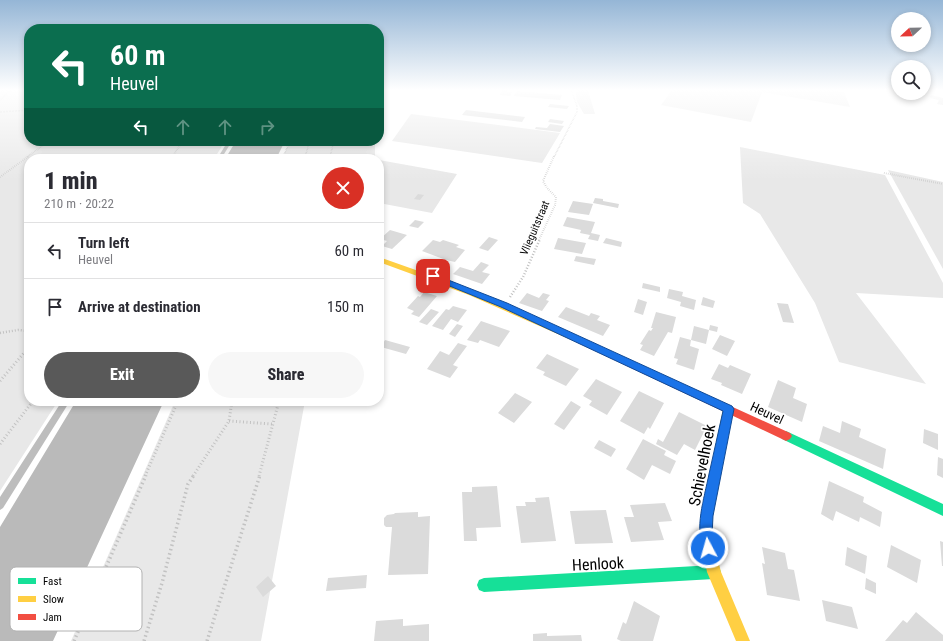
<!DOCTYPE html>
<html lang="en">
<head>
<meta charset="utf-8">
<style>
  :root { --surface:#fff; --page:#f7f7f7; --text:#2b2b33; --muted:#7c7c81; --line:#e1e1e2; --accent:#595959 }
  body { margin:0; font-family:"Roboto Condensed",sans-serif; background:var(--page); color:var(--text); height:100vh; display:flex; flex-direction:column; font-size:15px; white-space:nowrap }
  * { box-sizing:border-box; margin:0 }
  p { font-size:13px; color:var(--muted) }
  .icon { flex:none; width:22px; height:22px; fill:none; stroke:currentColor; stroke-width:2; stroke-linecap:round; stroke-linejoin:round }
  .map { position:relative; flex:1; overflow:hidden }
  .side { position:absolute; left:24px; top:154px; width:360px; height:252px; display:flex; flex-direction:column; background:var(--surface); border-radius:16px; box-shadow:0 2px 6px #0003 }
  .side>* { flex:none }
  .guide { position:absolute; left:24px; top:24px; width:360px; height:122px; border-radius:16px; box-shadow:0 2px 6px #0003; background:#0b6e4f; color:#fff; overflow:hidden }
  .needle { width:26px; rotate:248deg }
  .tools { position:absolute; left:891px; top:12px; display:grid; gap:8px }
  .tools a { display:grid; place-items:center; width:40px; height:40px; border-radius:50%; background:var(--surface); box-shadow:0 2px 6px #0003; font-size:20px }
  .pin { position:absolute; display:grid; place-items:center; width:34px; height:34px; color:#fff; margin:-17px; border-radius:8px; box-shadow:0 2px 6px #0006 }
  .me { position:absolute; width:44px; margin:-22px; rotate:354deg; stroke-linejoin:round; filter:drop-shadow(0 0 3px #0008) }
  .turn { display:flex; align-items:center; gap:14px; height:84px; padding:0 20px; font-size:18px }
  .turn .icon { width:52px; height:52px; stroke-width:2.5 }
  .turn b { display:block; font-size:28px; line-height:34px }
  .lanes { display:flex; align-items:center; height:38px; padding:0 20px; background:#0003; justify-content:center; gap:20px; direction:ltr }
  .lanes .off { opacity:.35 }
  .round { display:grid; place-items:center; flex:none; width:42px; height:42px; border-radius:21px; background:var(--page) }
  .overview { display:flex; align-items:center; justify-content:space-between; height:68px; padding:0 20px }
  h1 { font-size:24px; font-weight:800; line-height:30px }
  .primary-button { display:flex; gap:8px; margin-top:auto; padding:8px 20px }
  .primary-button a { flex:1; height:46px; border-radius:24px; background:var(--accent); color:#fff; font-size:16px; font-weight:800; line-height:46px; text-align:center }
  .primary-button a+a { background:var(--page); color:var(--text) }
  ul { padding:0; list-style:none }
  li { display:flex; align-items:center; gap:12px; height:56px; padding:0 20px; border-top:1px solid var(--line) }
  li div { flex:1 }
  li b { display:block; font-size:15px }
  li em { font-style:normal }
  .map>svg:first-child { display:block }
  .green { fill:#e8e8e8 }
  .water { fill:#bababa }
  .building { fill:#dbdbdb }
  .lines { fill:none; stroke-linecap:round; stroke-linejoin:round }
  .path-far4 { stroke:#c2c2c2; stroke-width:1.5; stroke-dasharray:0.5 1; stroke-linecap:butt }
  .path-far3 { stroke:#c2c2c2; stroke-width:2; stroke-dasharray:0.5 1.5; stroke-linecap:butt }
  .path-far2 { stroke:#c2c2c2; stroke-width:2.5; stroke-dasharray:1 2; stroke-linecap:butt }
  .path-far1 { stroke:#c2c2c2; stroke-width:3; stroke-dasharray:1 2.5; stroke-linecap:butt }
  .path { stroke:#c2c2c2; stroke-width:3.5; stroke-dasharray:1.5 3; stroke-linecap:butt }
  .lane { fill:#bdbdbd; fill-rule:evenodd }
  .fast { fill:#16e098; fill-rule:evenodd }
  .slow { fill:#ffcf43; fill-rule:evenodd }
  .jam { fill:#f24e42; fill-rule:evenodd }
  .route { fill:#1a73e8; stroke:#114b97 }
  .labels { text-anchor:middle; dominant-baseline:central; stroke-width:3.5; stroke-linejoin:round; paint-order:stroke }
  .far-street-label { font-size:11px; fill:#000; stroke:#fff }
  .street-label { font-size:13px; fill:#000; stroke:#fff }
  .near-street-label { font-size:16px; fill:#000; stroke:#fff }
  .key { fill:#fff; stroke:#b2b2b2; stroke-width:1 }
  .key-label { font-size:11px; fill:#000 }
</style>
</head>
<body>
<div class="map">
<svg width="943" height="641" viewBox="0 0 943 641">
  <rect width="100%" height="100%" fill="#fff"/>
  <path class="green" d="M0,90H29V141H225L214,159H29V401H58L0,491Z
    M575,90H588L595,114H584L577,102Z
    M672,90H833L844,92L850,107L762,92L751,122L661,105Z
    M411,114L560,133L542,163L392,141Z
    M290,141H375V159H282Z
    M740,147L885,175L943,283V298L856,293L926,384L839,362L815,303L760,214L743,203Z
    M379,160L457,174L432,213L379,203Z
    M888,170L943,182V269Z
    M175,401H305L261,641H71Z"/>
  <path class="water" d="M236,141H285L276,159H225Z
    M76,401H164L53,641H0V527Z"/>
  <path class="building" d="M502,90H508L507,92H512L510,96L500,95Z
    M517,91L562,95L560,100L514,96Z
    M931,95L943,98V105L937,104L939,100L930,98Z
    M550,104L569,106L567,109L548,107Z
    M466,110L525,117L522,122L462,115Z
    M550,119L564,121L562,124L548,122Z
    M550,124L564,126L560,132L535,129L536,127L547,128Z
    M418,194L424,195L420,200L414,199Z
    M595,198L603,199V201L619,204L618,208L593,203Z
    M573,201L593,204L589,215L568,212Z
    M567,217L595,222L591,233L600,235L598,241L588,239L590,235L580,233L581,230L563,226Z
    M415,220L424,222L418,228L409,226Z
    M390,230L407,235L392,249L382,246L387,241L380,239Z
    M489,237L498,240L488,251L479,248Z
    M558,238L586,243L582,254L554,249Z
    M606,238L622,242L621,247L603,243Z
    M433,240L440,242L443,240L459,245L456,247L465,250L455,262L446,260L422,251Z
    M576,256L596,259L594,265L574,261Z
    M481,262L489,265L482,272L490,274L482,284L453,274L460,267L473,271Z
    M643,283L660,287V292L642,288Z
    M669,289L683,292L682,296L696,300L694,310L680,306L681,302L667,298Z
    M424,292L437,296L419,317L411,314L414,311L407,308L418,296L420,297Z
    M527,293L539,298L543,293L550,295L546,300L549,301L542,311L519,303Z
    M703,297L715,301L713,308L701,305Z
    M638,299L647,302L643,315L634,312Z
    M777,303L788,304L794,323L783,322Z
    M453,306L467,310L458,322L451,319L443,330L432,326L446,309L449,310Z
    M566,307L589,316L591,313L600,316L597,320L610,325L603,336L558,317Z
    M431,309L439,312L427,325L419,322Z
    M656,312L676,317L672,333L668,332L654,356L640,350L643,345L640,344L649,330L651,331L653,328H651Z
    M481,321L510,331L499,347L480,340L478,343L467,340Z
    M457,324L463,326L455,337L449,334Z
    M710,325L718,327L717,332L709,330Z
    M694,326L709,330L706,344L691,340Z
    M720,335L735,341L727,356L712,349Z
    M680,337L691,340L690,346L699,349L694,370L676,364L678,359L674,358Z
    M385,340L410,347L406,354L381,347Z
    M458,343L467,346L453,365L458,367L450,378L427,369L440,351L449,355Z
    M547,354L579,369L566,386L543,375L545,372L536,368Z
    M719,364L728,368L730,365L751,374L742,394L721,385L722,383L711,379Z
    M596,379L622,392L607,415L589,405L592,401L583,396Z
    M778,380L796,388L793,398L807,404L802,422L768,407Z
    M639,391L664,403L650,429L648,427L644,434L620,421Z
    M515,393L532,402L514,423L498,413Z
    M571,401L581,407L564,430L554,424Z
    M679,412L707,426L695,450L684,444L677,455L656,444L658,439L663,442Z
    M842,421L861,429L859,437L886,449L883,469L819,441L823,426L840,433Z
    M924,429L938,434V450L923,443Z
    M643,439L666,451L664,455L676,461L670,474L652,465L644,480L626,469Z
    M599,440L616,449L611,457L594,448Z
    M938,457L943,459V478L937,475Z
    M829,481L864,497L863,502L882,512L880,527L860,517L859,522L836,511L833,521L821,514Z
    M497,486L501,527L476,528L477,541H464L462,492H472V487Z
    M549,497L556,541L521,543L516,506H526L525,502H536L535,498Z
    M665,503L672,521L658,522L664,540L631,542L624,517H634L630,505Z
    M606,510L613,543L575,544L570,511Z
    M418,512V517L430,516L428,574L388,575L392,527H386L384,525V518L387,515L394,514L395,513Z
    M940,541L943,542V566H942Z
    M891,545L921,560L917,583L887,567Z
    M762,547L785,553L788,569L794,570L800,601L767,595L762,563L765,564Z
    M847,547L867,556L865,574L845,565Z
    M367,575L366,588L326,591L328,578Z
    M268,576L276,586L263,597L256,587Z
    M866,578L876,583V594L865,589Z
    M822,600L852,607L858,629L826,621Z
    M634,601L660,616L653,641H621L617,639L623,622L626,624Z
    M916,612L943,635V641H885L903,620L907,623Z
    M403,619V626L429,624V641H374L376,621Z
    M547,633V636L581,635L582,641H533V634Z"/>
  <g class="lines">
    <path class="path-far4" d="M0,100L11,90
      M0,112L29,110
      M27,157L49,141
      M172,157L183,141
      M283,157L290,141
      M305,157L308,147L306,141
      M330,157L334,141
      M554,157L577,112V106L571,90"/>
    <path class="path-far3" d="M169,159L173,156
      M282,159L283,156
      M305,159L306,156
      M329,159L330,156
      M884,173L943,184
      M0,177L29,156
      M539,240L555,205L556,197L547,188L543,181L554,156"/>
    <path class="path-far2" d="M510,297L523,277L540,239
      M0,333L18,330L29,331"/>
    <path class="path-far1" d="M0,381L29,347
      M229,421L272,424
      M0,444L33,401
      M145,476L178,401
      M193,476L229,421L232,401
      M259,476L279,401"/>
    <path class="path" d="M74,641L146,475
      M144,641L162,583L188,484L194,475
      M207,641L260,475"/>
    <path class="lane" d="M228,141H232L221,159H217Z
      M62,401H70L3,508L0,510V497Z"/>
    <path class="fast" d="M786,431L943,504V516L782,439L780,436L782,433Z
      M714,565L719,567L721,572L719,577L714,579L484,592L479,590L477,585L479,580L484,578Z"/>
    <path class="slow" d="M379,257L475,291L582,338L584,340L582,342H576L469,295L379,262Z
      M728,405L732,406L733,409L713,516L712,536L721,572L750,641H736L707,572L700,536L701,516L723,409L724,406Z"/>
    <path class="jam" d="M579,337L790,433L792,436L790,439L786,441L782,439L576,342L574,340Z"/>
  </g>
  <linearGradient id="sky" x2="0" y2="1"><stop stop-color="#95b6d6"/><stop offset="0.5" stop-color="#fff"/><stop offset="1" stop-color="#fff" stop-opacity="0"/></linearGradient>
  <rect width="943" height="180" fill="url(#sky)"/>
  <path class="route" d="M433,274L507,303L732,406L734,409L713,516L712,536L715,548L713,553L708,555L704,553C694,528 704,499 709,474C714,453 718,432 723,411L501,307L430,278L429,276Z"/>
  <g class="labels">
    <g class="far-street-label">
      <text transform="translate(535 228) rotate(-67)">Vlieguitstraat</text>
    </g>
    <g class="street-label">
      <text transform="translate(767 413) rotate(25)">Heuvel</text>
    </g>
    <g class="near-street-label">
      <text transform="translate(702 465) rotate(-79)">Schievelhoek</text>
      <text transform="translate(598 564) rotate(-3)">Henlook</text>
    </g>
  </g>
  <rect x="10" y="567" width="132" height="64" rx="6" class="key"/>
  <rect x="18" y="578" width="18" height="6" fill="#16e098"/>
  <rect x="18" y="596" width="18" height="6" fill="#ffcf43"/>
  <rect x="18" y="614" width="18" height="6" fill="#f24e42"/>
  <g class="key-label">
    <text x="43" y="585">Fast</text>
    <text x="43" y="603">Slow</text>
    <text x="43" y="621">Jam</text>
  </g>
</svg>
<div class="tools">
<a><svg class="needle" viewBox="-14 -14 28 28"><path d="M0-13l5 13h-10z" fill="#e53935"/><path d="M0 13l5-13h-10z" fill="#7c7c81"/></svg></a>
<a><svg class="icon" aria-label="search" viewBox="0 0 24 24"><circle cx="10" cy="10" r="6"/><path d="M15 15l6 6"/></svg></a>
</div>
<div class="pin" style="left:433px;top:276px;background:#d93025"><svg class="icon" aria-label="arrive" viewBox="0 0 24 24"><path d="M6 21V4h12l-3 4 3 4H6"/></svg></div>
<svg class="me" style="left:708px;top:548px" viewBox="-20 -20 40 40"><circle r="17" fill="#1a73e8" stroke="#fff" stroke-width="3"/><path d="M0-11L8 9 0 5-8 9z" fill="#fff"/></svg>
<div class="guide">
<div class="turn"><svg class="icon" aria-label="left" viewBox="0 0 24 24"><path d="M17 20v-9H6M10 6l-5 5 5 5"/></svg><div><b>60 m</b>Heuvel</div></div>
<div class="lanes"><svg class="icon" aria-label="left" viewBox="0 0 24 24"><path d="M17 20v-9H6M10 6l-5 5 5 5"/></svg><svg class="icon off" aria-label="ahead" viewBox="0 0 24 24"><path d="M12 20V5M6 11l6-6 6 6"/></svg><svg class="icon off" aria-label="ahead" viewBox="0 0 24 24"><path d="M12 20V5M6 11l6-6 6 6"/></svg><svg class="icon off" aria-label="right" viewBox="0 0 24 24"><path d="M7 20v-9h11M14 6l5 5-5 5"/></svg></div>
</div>
<section class="side">
<div class="overview"><div><h1>1 min</h1><p>210 m · 20:22</p></div><a class="round" style="background:#d93025;color:#fff"><svg class="icon" aria-label="close" viewBox="0 0 24 24"><path d="M6 6l12 12M18 6L6 18"/></svg></a></div>
<ul>
<li><svg class="icon" aria-label="left" viewBox="0 0 24 24"><path d="M17 20v-9H6M10 6l-5 5 5 5"/></svg><div><b>Turn left</b><p>Heuvel</p></div><em>60 m</em></li>
<li><svg class="icon" aria-label="arrive" viewBox="0 0 24 24"><path d="M6 21V4h12l-3 4 3 4H6"/></svg><div><b>Arrive at destination</b></div><em>150 m</em></li>
</ul>
<div class="primary-button"><a>Exit</a><a>Share</a></div>
</section>
</div>
</body>
</html>
